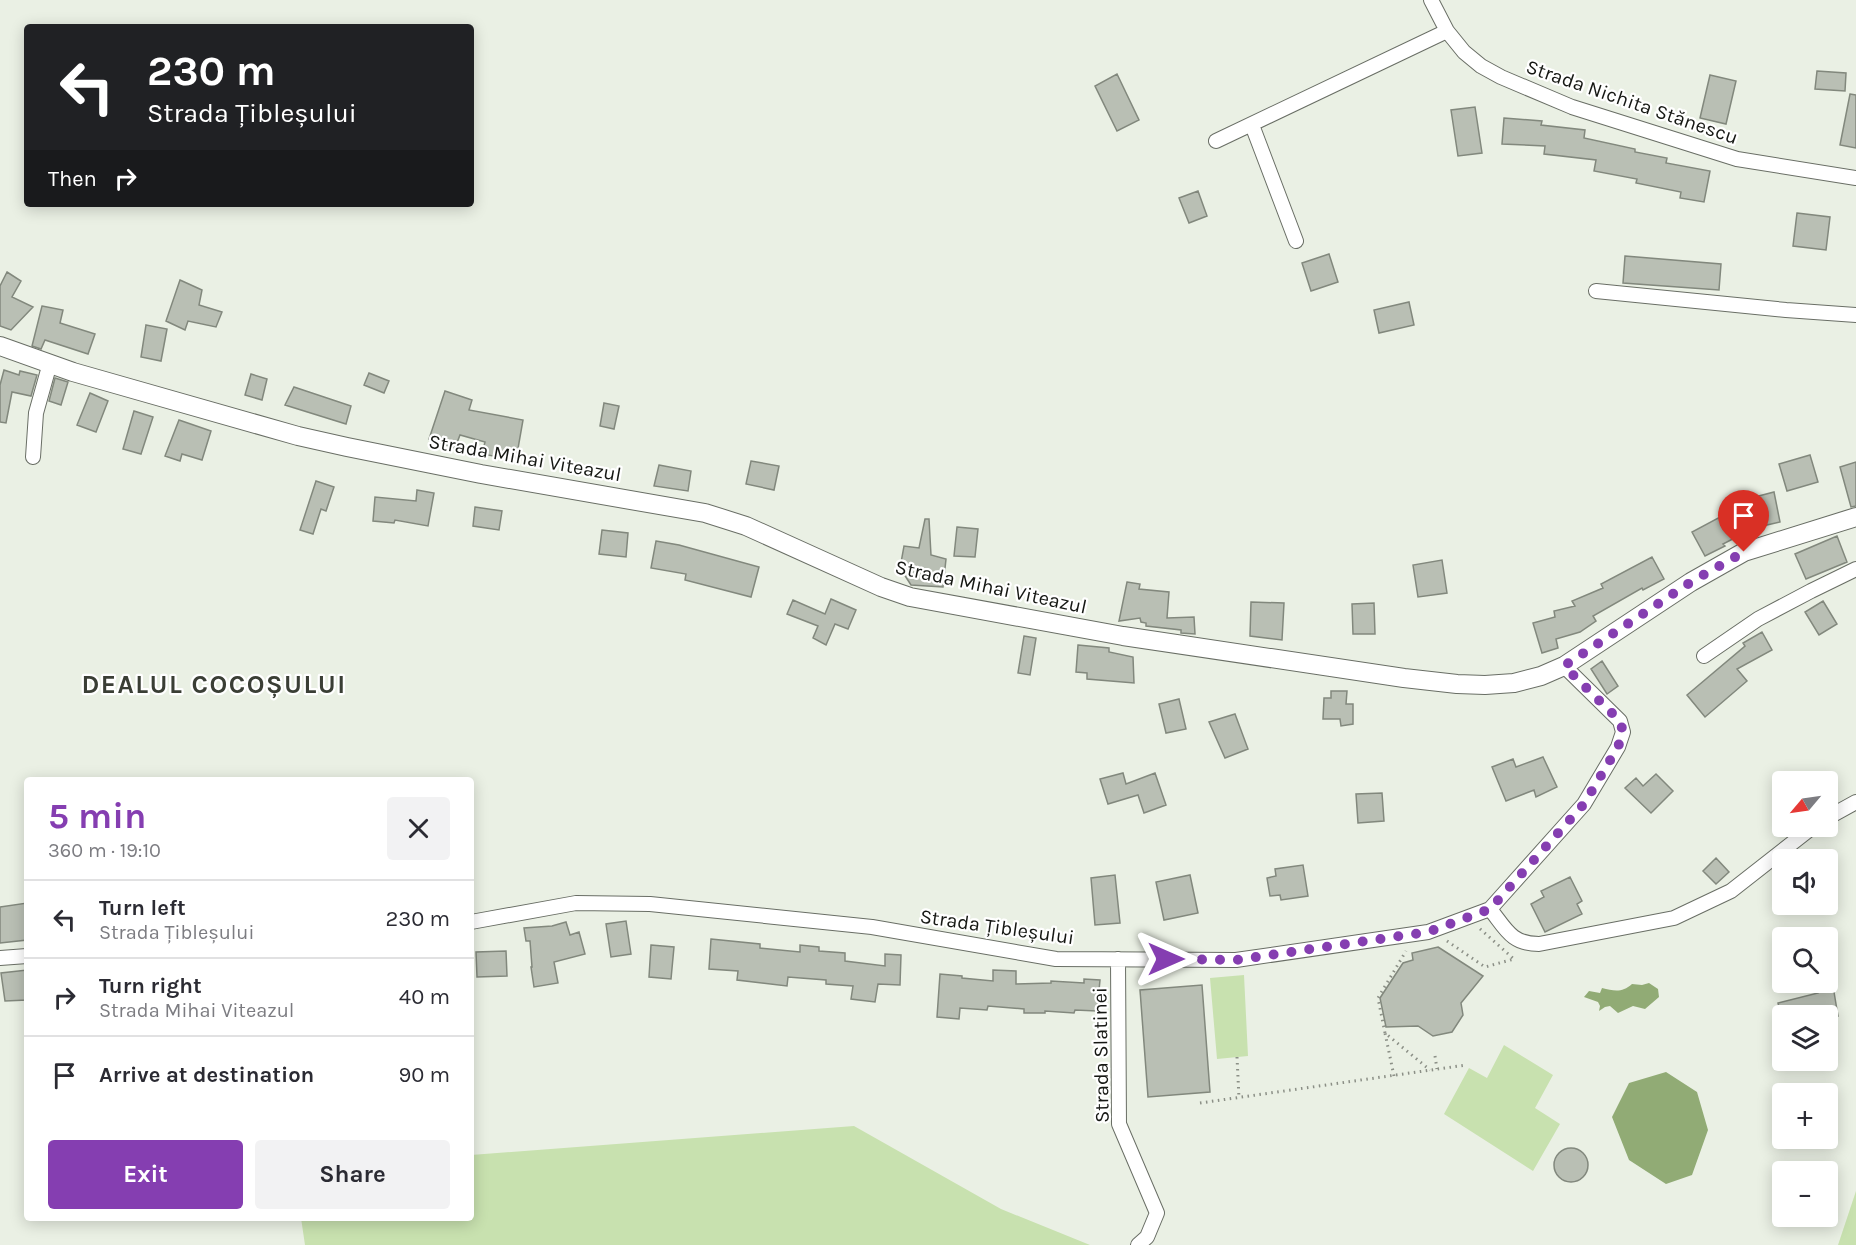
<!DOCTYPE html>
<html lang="en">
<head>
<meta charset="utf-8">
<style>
  :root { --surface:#fff; --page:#f2f2f3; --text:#2b2b33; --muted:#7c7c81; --line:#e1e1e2; --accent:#853eb1 }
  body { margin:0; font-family:Karla,sans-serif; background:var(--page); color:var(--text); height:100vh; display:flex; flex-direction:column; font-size:22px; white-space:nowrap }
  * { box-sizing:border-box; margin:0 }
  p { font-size:20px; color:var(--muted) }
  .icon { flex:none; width:33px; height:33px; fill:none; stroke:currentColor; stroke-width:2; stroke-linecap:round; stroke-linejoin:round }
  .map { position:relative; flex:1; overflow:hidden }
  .side { position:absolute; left:24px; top:777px; width:450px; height:444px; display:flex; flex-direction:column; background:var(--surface); border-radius:6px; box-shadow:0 3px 15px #0003 }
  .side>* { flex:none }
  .hud { position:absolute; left:24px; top:24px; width:450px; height:183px; border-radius:6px; box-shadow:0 3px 15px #0003; background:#202124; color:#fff; overflow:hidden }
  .needle { width:39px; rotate:241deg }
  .tools { position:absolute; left:1772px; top:771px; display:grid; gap:12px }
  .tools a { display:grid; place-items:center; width:66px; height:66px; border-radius:6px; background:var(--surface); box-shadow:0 3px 15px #0003; font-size:30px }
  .pin { position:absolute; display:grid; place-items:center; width:51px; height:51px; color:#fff; margin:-62px -26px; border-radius:50% 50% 50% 0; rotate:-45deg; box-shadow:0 0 6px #0007 }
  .pin .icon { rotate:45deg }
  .me { position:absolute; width:66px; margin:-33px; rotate:90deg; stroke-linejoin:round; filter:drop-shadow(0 0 4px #0008) }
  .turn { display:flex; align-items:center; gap:21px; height:126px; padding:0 24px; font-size:27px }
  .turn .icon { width:78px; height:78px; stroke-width:2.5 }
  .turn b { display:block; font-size:42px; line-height:51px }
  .then { display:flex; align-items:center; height:57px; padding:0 24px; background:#0003; gap:12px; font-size:22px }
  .round { display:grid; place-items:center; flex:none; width:63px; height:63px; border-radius:6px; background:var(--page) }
  .headline { display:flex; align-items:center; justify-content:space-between; height:102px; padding:0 24px }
  h1 { font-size:36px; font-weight:700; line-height:45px; color:var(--accent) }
  .action { display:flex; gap:12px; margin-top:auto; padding:12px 24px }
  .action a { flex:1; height:69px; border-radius:6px; background:var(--accent); color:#fff; font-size:24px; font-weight:700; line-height:69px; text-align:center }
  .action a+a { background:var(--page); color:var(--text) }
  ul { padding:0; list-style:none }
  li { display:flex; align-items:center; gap:18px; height:78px; padding:0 24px; border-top:2px solid var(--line) }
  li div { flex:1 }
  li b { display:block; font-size:22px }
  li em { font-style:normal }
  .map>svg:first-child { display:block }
  .green { fill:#c8e1af }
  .water { fill:#91ab75 }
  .building { fill:#b9bfb4; stroke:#82887d; stroke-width:1.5 }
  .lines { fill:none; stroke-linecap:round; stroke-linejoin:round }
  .street-casing { stroke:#696e65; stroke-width:16 }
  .secondary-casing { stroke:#696e65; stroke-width:20 }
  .path { stroke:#8b8f86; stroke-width:3; stroke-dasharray:1.5 4.5; stroke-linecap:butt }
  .street { stroke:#fff; stroke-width:14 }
  .secondary { stroke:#fff; stroke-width:18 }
  .route { stroke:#853eb1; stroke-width:10; stroke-dasharray:0 18 }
  .labels { text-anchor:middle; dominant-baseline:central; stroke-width:4.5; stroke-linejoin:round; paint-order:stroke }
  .street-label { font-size:20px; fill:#151713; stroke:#fff }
  .district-label { font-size:26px; font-weight:bold; letter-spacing:1.5px; fill:#3a3e35; stroke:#fff }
</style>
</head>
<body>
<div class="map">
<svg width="1856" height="1245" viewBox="0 0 1856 1245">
  <rect width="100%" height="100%" fill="#eaf0e4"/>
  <path class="green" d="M1244,975L1248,1056L1217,1059L1210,978Z
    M1504,1045L1553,1075L1535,1108L1560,1124L1533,1171L1444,1114L1469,1068L1487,1078Z
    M854,1126L1001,1209L1090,1245H305L301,1218H471V1155Z
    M1856,1191V1245H1838Z"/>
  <path class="water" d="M1649,983L1658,989L1659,997L1645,1009L1633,1006L1618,1013L1610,1006L1605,1007L1599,1011L1600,1006L1598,1002L1584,997L1589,991L1600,993L1602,988C1614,991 1622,993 1632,984L1642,985Z
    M1666,1072L1697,1092L1708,1130L1692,1175L1666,1184L1629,1160L1612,1117L1629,1083Z"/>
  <path class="building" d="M1817,71L1846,73L1845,91L1815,89Z
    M1117,74L1139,120L1117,131L1095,86Z
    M1710,75L1736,81L1726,124L1700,118Z
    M1850,94L1856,95V148L1840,145Z
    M1475,107L1482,153L1458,156L1451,110Z
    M1504,118L1542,121L1541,125L1585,130L1584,138L1635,149V152L1667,158L1666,163L1710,171L1704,202L1680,198L1681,192L1636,183L1637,179L1594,171L1596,160L1544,154L1545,146L1502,144Z
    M1198,191L1207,216L1189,223L1179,198Z
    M1797,213L1830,217L1826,250L1793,246Z
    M1329,254L1338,282L1311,291L1302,263Z
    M1625,256L1721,264L1719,290L1623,283Z
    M7,272L21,281L12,297L33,307L11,330L0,326V286Z
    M180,280L202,290L199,305L222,312L216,327L188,321L185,330L166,321Z
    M1409,302L1414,325L1379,333L1374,310Z
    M42,306L63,310L60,323L95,334L88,354L45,340L41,349L32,346Z
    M146,325L167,329L161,361L141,357Z
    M4,370L19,375L20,371L37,375L31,396L12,392L6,423L0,422V385Z
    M369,373L389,381L384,393L364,385Z
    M251,374L267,379L262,400L245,395Z
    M55,378L68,382L61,405L49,401Z
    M294,387L351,406L346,424L285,405Z
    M445,391L472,400L469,410L523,420L516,460L482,454L485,442L460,435L455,448L429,439Z
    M90,393L108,401L96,432L77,425Z
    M604,403L619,406L614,429L600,426Z
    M134,411L153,417L141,454L123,449Z
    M179,420L211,431L202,460L182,454L180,461L165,456Z
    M1810,455L1818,482L1787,491L1779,464Z
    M751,461L779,466L774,490L746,484Z
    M1856,462V506L1851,507L1840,467Z
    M659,465L691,471L688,491L654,486Z
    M316,481L334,487L326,511L321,509L313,534L300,530Z
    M417,490L434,493L428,526L395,520L394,523L373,521L375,497L416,501Z
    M1774,492L1780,522L1754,528L1723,544L1725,546L1705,556L1692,532L1752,500L1751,498Z
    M475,507L502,511L499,530L473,526Z
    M925,519H929L931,555L946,559L943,587L911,585L900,568L904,546L919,548Z
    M957,527L978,529L975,557L954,556Z
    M602,530L628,533L626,557L599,554Z
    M1837,536L1847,562L1806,579L1795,554Z
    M656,541L679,545L759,567L751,597L685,580L686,574L651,568Z
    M1652,557L1664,579L1643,590L1642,588L1593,616L1596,621L1580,632L1556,639L1558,648L1542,653L1533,623L1555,617L1554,611L1575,606L1572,601L1603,588L1601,584Z
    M1442,560L1447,593L1418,597L1413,565Z
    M1127,582L1140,584L1139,589L1169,592L1167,618L1194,617L1195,634L1181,633V630L1146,626V623L1141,622L1140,618L1119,621Z
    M831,599L856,610L848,629L835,624L826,645L813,638L818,626L787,614L793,600L825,614Z
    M1823,601L1837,624L1819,635L1805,612Z
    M1251,602L1284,603L1282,640L1250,636Z
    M1374,603L1375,634H1353L1352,604Z
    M1762,632L1772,650L1737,669L1747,681L1705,717L1687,695L1745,646L1743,643Z
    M1024,636L1036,638L1030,675L1018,673Z
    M1078,645L1109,648V652L1133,657L1134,683L1087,679V673L1076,672Z
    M1602,661L1618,686L1607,694L1591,669Z
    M1331,691H1347L1346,704H1353V724L1341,726L1340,719H1323L1324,698H1331Z
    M1179,699L1186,729L1166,733L1159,704Z
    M1235,714L1248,749L1225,758L1209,722Z
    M1543,757L1557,787L1536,797L1534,790L1506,801L1492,767L1513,759L1516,767Z
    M1123,773L1126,784L1155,773L1166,805L1144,813L1138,795L1108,804L1100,779Z
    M1656,774L1673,791L1651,813L1625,788L1636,778L1643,786Z
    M1382,793L1384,821L1358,823L1356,794Z
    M1716,858L1729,872L1716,884L1703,871Z
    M1303,865L1308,896L1281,900L1280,895L1270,896L1267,878L1276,876L1275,869Z
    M1115,875L1120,923L1095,925L1091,878Z
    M1190,875L1198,913L1164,920L1156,882Z
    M1570,877L1582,901L1577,904L1582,914L1545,932L1531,904L1544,897L1541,891Z
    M27,903V940L0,943V907Z
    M626,921L631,954L611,957L606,924Z
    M566,922L570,935L579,932L585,954L554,962L558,983L534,987L531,967H532L530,941H526L524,928L552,926Z
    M711,939L760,944V948L800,952V945L819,947V951L845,953V961L885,966V954L901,955L900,985L878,984L875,1002L851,999L853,986L826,984V980L788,977L787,986L737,980L738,971L709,969Z
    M651,945L674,947L671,979L649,977Z
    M1438,947L1483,976L1461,1003L1463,1015L1452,1032L1433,1036L1418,1026L1386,1027L1380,998L1403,963L1413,960L1412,953Z
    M506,951L507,976L477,977L476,952Z
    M27,970V1000L5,1001L1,973Z
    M993,970L1016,971V984L1051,983V981L1084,983V979L1100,980L1097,1011L1075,1010L1074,1013L1045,1011V1013H1024V1009L988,1006L987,1010L960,1008L959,1019L937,1017L940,974L962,976V978L993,981Z
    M1202,985L1210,1092L1148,1097L1140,990Z
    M1833,986L1838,1016H1781L1778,1003L1818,993L1817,989Z
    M1554 1165a17 17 0 1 1 34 0a17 17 0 1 1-34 0Z"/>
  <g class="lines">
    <defs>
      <path id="street" d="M1431,0L1447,31L1464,52L1481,66L1501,77L1572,107L1737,159L1856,178
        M1252,125L1296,241
        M1216,141L1447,31
        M1596,291L1786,310L1856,315
        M33,457L36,413L50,363
        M1704,656L1758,619L1811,591L1856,569
        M1827,818L1856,802
        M1490,909C1506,929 1511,944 1539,944L1674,918L1731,891L1814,826
        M471,922L576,903L650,904L872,927L1056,959L1236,960L1428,932L1490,909L1584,804L1618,747L1623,732L1620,721L1564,666
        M0,958L27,956
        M1118,959L1119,1124L1157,1213L1147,1237L1138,1245"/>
      <path id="secondary" d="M0,346L73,372L298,436L347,447L481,474L705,513L746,526L881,587L910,597L1123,636L1404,678L1457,684L1485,685L1514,683L1541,676L1564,666L1691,582L1744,552L1856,517"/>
    </defs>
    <use href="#street" class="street-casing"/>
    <use href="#secondary" class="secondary-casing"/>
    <path class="path" d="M1447,941L1485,967L1514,959L1479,928
      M1385,1033L1378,998L1406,951
      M1435,1056L1437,1069
      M1237,1057L1239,1098
      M1394,1076L1385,1033L1430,1070
      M1200,1103L1466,1065"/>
    <use href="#street" class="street"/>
    <use href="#secondary" class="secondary"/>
  </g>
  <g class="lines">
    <path class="route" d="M1166,959L1236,960L1428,932L1490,909L1584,804L1618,747L1623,732L1620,721L1564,666L1691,582L1744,552"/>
  </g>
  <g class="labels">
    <g class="street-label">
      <text transform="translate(1632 102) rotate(19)">Strada Nichita Stănescu</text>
      <text transform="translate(525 458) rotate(10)">Strada Mihai Viteazul</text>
      <text transform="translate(991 587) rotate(12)">Strada Mihai Viteazul</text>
      <text transform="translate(997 927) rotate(8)">Strada Țibleșului</text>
      <text transform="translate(1101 1055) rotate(-91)">Strada Slatinei</text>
    </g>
    <g class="district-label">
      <text x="214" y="684">DEALUL COCOȘULUI</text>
    </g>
  </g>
</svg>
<div class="tools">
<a><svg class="needle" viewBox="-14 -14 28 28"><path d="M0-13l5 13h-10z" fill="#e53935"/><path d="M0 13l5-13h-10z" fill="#7c7c81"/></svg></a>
<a><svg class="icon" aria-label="sound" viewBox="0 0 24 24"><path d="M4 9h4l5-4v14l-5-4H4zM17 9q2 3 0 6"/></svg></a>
<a><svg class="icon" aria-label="search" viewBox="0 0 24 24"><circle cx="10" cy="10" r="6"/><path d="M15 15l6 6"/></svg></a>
<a><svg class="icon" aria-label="layers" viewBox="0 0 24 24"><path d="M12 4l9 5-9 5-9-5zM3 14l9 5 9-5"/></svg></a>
<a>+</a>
<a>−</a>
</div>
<div class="pin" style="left:1744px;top:552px;background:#d93025"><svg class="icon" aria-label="arrive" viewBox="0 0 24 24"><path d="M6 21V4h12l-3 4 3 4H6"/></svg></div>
<svg class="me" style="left:1166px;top:959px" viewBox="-20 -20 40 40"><path d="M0-17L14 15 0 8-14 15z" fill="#853eb1" stroke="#fff" stroke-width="4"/></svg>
<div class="hud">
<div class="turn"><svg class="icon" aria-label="left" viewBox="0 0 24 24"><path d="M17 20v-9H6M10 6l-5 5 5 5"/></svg><div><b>230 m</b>Strada Țibleșului</div></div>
<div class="then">Then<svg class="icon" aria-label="right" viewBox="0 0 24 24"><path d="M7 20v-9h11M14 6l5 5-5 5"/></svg></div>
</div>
<section class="side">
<div class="headline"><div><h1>5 min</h1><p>360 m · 19:10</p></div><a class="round"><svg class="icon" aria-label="close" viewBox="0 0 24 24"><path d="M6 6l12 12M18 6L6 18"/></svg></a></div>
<ul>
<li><svg class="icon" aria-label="left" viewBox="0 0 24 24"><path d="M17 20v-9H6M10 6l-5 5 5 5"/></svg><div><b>Turn left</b><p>Strada Țibleșului</p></div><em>230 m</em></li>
<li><svg class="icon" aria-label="right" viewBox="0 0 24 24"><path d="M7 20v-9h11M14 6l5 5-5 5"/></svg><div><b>Turn right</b><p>Strada Mihai Viteazul</p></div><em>40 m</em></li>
<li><svg class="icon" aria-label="arrive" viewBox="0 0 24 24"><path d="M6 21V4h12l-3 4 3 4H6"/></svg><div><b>Arrive at destination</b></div><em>90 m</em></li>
</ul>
<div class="action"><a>Exit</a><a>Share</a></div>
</section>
</div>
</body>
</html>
